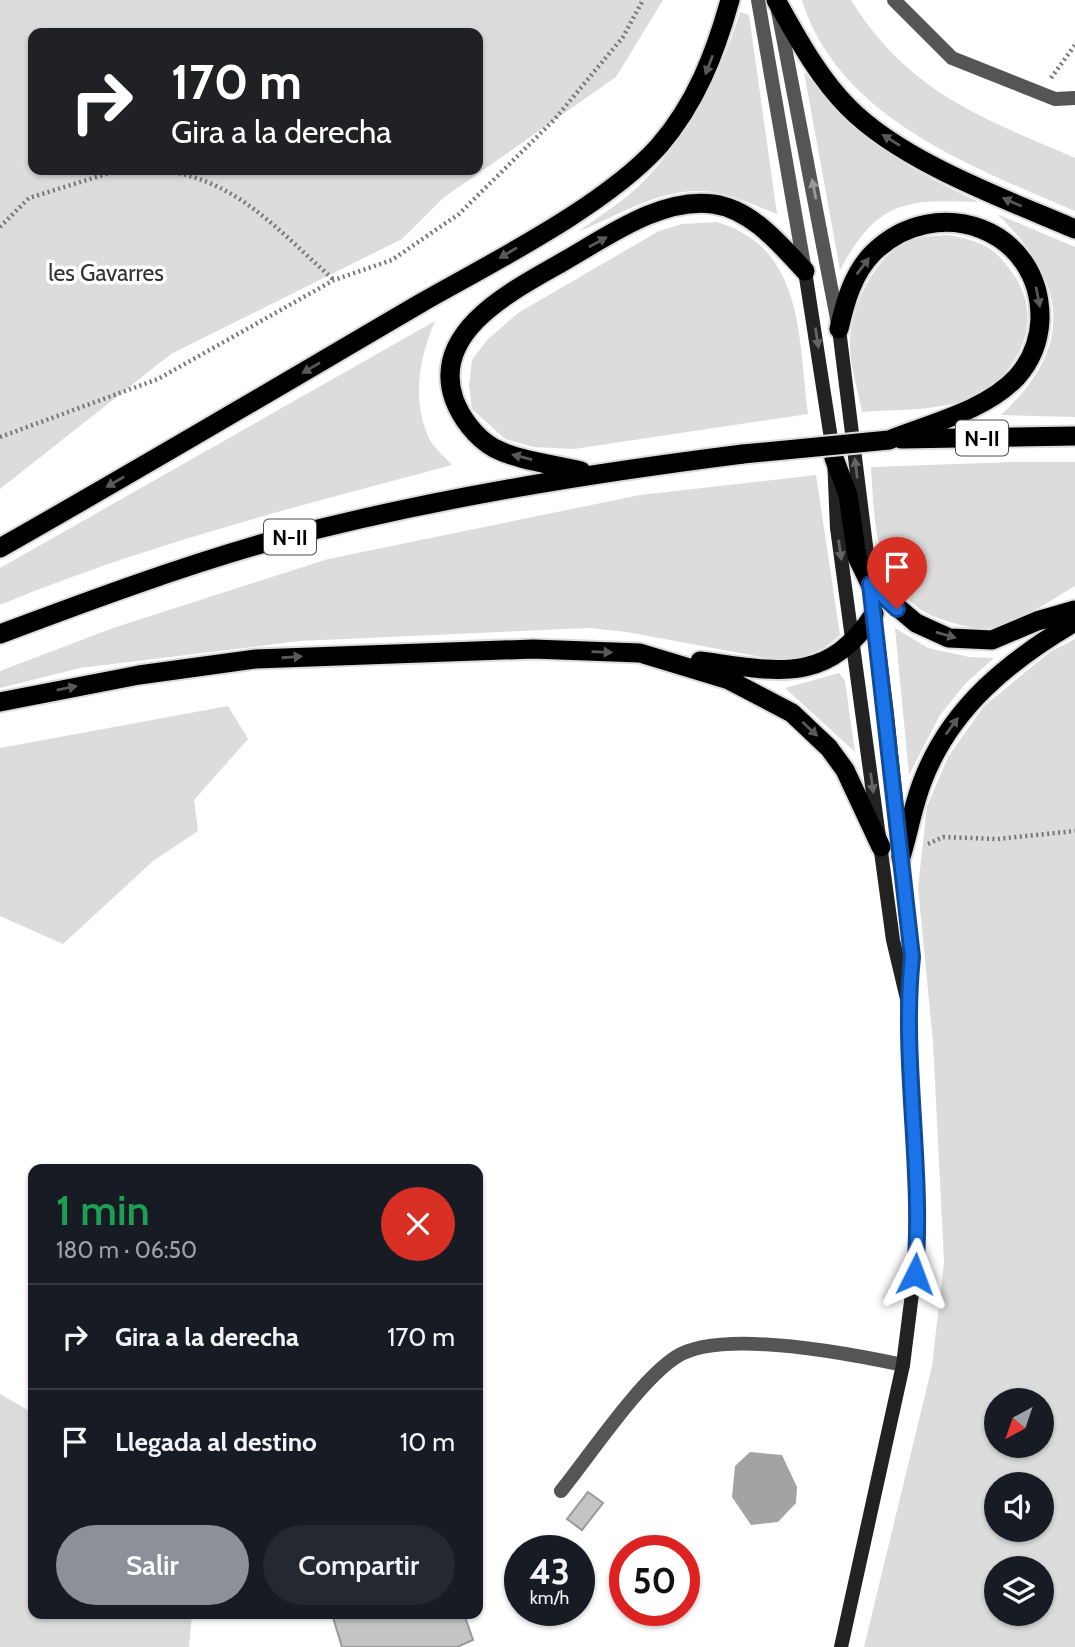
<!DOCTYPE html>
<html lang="es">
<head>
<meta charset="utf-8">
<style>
  :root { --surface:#171b24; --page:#242831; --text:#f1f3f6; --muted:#9ea1a6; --line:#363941; --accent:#8c9099 }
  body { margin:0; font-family:Cabin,sans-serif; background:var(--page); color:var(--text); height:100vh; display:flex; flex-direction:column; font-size:26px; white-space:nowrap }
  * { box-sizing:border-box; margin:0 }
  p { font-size:23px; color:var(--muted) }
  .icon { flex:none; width:38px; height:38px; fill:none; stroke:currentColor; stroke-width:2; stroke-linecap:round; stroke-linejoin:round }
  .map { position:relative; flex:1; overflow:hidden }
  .sheet { position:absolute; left:28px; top:1164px; width:455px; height:455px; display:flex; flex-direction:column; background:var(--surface); border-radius:14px; box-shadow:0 2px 5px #0004 }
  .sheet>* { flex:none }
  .banner { position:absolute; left:28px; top:28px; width:455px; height:147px; border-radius:14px; box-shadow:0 2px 5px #0004; background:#202124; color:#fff; overflow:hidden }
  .needle { width:46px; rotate:220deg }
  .tools { position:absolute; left:984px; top:1388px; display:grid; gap:14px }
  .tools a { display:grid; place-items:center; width:70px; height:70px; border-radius:50%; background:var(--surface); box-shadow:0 2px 5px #0004; font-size:35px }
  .speed { position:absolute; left:504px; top:1535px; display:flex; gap:14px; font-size:35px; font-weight:700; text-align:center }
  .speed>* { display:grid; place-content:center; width:91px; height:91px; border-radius:50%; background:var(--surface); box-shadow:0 2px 5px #0004; line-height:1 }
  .speed small { font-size:18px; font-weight:400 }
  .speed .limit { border:10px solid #d22; background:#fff; color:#111 }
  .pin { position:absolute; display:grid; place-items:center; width:60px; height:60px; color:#fff; margin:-72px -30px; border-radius:50% 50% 50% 0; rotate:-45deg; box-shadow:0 0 7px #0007 }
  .pin .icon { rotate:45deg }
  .me { position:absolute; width:77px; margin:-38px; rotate:3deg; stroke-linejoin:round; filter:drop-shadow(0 0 5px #0008) }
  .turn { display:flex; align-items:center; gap:24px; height:147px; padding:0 28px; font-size:32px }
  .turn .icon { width:91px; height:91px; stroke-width:2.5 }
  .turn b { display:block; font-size:49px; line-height:60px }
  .round { display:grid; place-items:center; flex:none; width:74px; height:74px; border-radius:37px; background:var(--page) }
  .head { display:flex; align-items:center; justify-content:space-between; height:119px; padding:0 28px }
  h1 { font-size:42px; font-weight:600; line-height:52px; color:#1e9e55 }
  .button { display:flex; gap:14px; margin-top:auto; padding:14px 28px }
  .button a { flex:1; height:80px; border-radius:42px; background:var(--accent); color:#fff; font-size:28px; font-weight:600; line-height:80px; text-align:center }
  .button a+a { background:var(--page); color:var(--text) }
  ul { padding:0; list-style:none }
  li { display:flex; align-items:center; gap:21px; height:105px; padding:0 28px; border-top:2px solid var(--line) }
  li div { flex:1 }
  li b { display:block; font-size:26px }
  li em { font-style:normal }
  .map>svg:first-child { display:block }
  .green { fill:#dcdcdc; fill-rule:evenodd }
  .water { fill:#a3a3a3 }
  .building { fill:#c4c4c4; stroke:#999; stroke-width:2 }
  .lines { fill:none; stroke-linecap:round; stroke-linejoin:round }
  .trunk-casing { stroke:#dbdbdb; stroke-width:23 }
  .path { stroke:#777; stroke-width:4.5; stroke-dasharray:2 3.5; stroke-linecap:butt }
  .service { stroke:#555; stroke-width:14 }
  .tertiary { stroke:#555; stroke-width:14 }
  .secondary { stroke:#222; stroke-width:14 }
  .trunk { stroke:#000; stroke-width:19 }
  .trunk-bridge-casing { stroke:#dbdbdb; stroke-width:23; stroke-linecap:butt }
  .trunk-bridge { stroke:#000; stroke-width:19 }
  .oneway { fill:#595959 }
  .oneway2 { fill:#999 }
  .oneway3 { fill:#646464 }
  .route-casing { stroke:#114b97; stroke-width:18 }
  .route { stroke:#1a73e8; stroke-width:12 }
  .labels { text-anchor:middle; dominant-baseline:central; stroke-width:7; stroke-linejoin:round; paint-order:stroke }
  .shield { fill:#fff; stroke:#4c4c4c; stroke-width:2 }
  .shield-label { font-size:21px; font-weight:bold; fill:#000 }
  .park-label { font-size:23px; fill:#333; stroke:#fff }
</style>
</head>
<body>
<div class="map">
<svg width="1075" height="1647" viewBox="0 0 1075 1647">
  <rect width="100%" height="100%" fill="#fff"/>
  <path class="green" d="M0,0H663L616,77L443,198L402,239L171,354L0,489ZM478,33V170H33V33Z
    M802,0H851C908,92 980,117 1075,158V211C973,167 838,118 802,0Z
    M740,12L749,15L777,214C753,205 726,191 700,191C658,190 616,216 578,232C599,216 624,201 642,183C690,134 720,76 740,12Z
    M804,72C818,87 830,104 844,118C884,155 931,180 979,202C906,199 877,200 840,270Z
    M997,214L1075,247V417L1001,415C1075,346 1068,282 997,214Z
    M717,222C805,248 798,339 808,414L574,449L533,447L505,439L472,409L469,385L472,360L487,340L518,313L659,231L682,224Z
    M948,235C962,238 976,240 989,248C999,254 1007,266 1014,275C1045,321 1019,373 974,396C942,412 897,409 862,412C858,390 849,364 850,343C851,308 871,264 901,245C915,236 932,236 948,235Z
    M435,321C419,358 411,402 430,440C435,449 445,457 452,465C300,506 146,544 0,605V568Z
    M1013,462H1075V586C1050,601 1022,620 994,627C980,631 960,625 947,621C874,599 875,529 871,467Z
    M816,475L840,635C823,651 806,657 783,661L627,632L588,628L300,641L80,668L0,688V671L113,628L328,559L640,495Z
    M895,628L928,648L969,657L994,658L966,683L940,715L909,775Z
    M1075,639V1647H864L932,1366L944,1262L933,1042L918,888L927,806L948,757L984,706L1050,652ZM996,1400H1041V1446H996ZM996,1484H1041V1530H996ZM996,1568H1041V1614H996Z
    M839,673L845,681L855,752L785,688Z
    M228,706L248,739L194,800L198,831L153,861L63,944L0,916V748Z
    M0,1394L33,1413V1614H192L189,1647H0Z"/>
  <path class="water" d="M750,1452L782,1455L797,1487L796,1503L778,1522L751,1525L732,1497L735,1466Z"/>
  <path class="building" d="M588,1492L603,1503L582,1530L567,1519Z
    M332,1614H464L473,1640L457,1647H342Z"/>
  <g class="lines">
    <defs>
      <path id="trunk" d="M776,0C797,37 818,77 848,107C902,162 1005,199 1075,229
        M839,329C845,302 853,273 873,253C936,191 1042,228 1040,320C1039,341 1031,361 1017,377C985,411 931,423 889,440
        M901,439L1075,436
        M834,458L848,495L857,557L870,584L916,623L949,638L992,640L1037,621L1075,610
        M581,471C553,464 519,461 494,448C476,438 461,418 454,399C430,329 518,288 566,260C608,236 662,197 713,204C751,209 780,244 805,271
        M0,548C141,468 281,385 421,303C493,262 605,206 659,146C696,103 715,54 730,0
        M0,634C91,600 182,566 275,540C429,499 585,474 743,454
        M700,661C775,671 827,686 874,614
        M0,702L139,675L256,659L533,649L640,653L729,680L792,713L829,748L845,770L881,847
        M901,857C909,831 913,805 923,780C951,707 1010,660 1075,622"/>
    </defs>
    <use href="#trunk" class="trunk-casing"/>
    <path class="path" d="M1051,78L1075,45
      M157,170C236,177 278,231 334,280
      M0,227L29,198L119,170
      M0,437L158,379L334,280L392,260L459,214L554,120L623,37L643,0
      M928,844L943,837L997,839L1075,831"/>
    <path class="service" d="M894,0L952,58L1055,99L1075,98
      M561,1491C590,1455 640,1380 676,1357C721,1328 851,1354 903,1365"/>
    <path class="tertiary" d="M758,0L805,271
      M778,11L838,324"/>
    <path class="secondary" d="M805,271L834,458L837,528L893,940L907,999L917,1181V1254L903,1365L841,1647
      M839,329L887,714L912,957L908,988"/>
    <use href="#trunk" class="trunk"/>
    <defs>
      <path id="trunk-bridge" d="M743,454L889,440"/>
    </defs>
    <use href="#trunk-bridge" class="trunk-bridge-casing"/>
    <use href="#trunk-bridge" class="trunk-bridge"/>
  </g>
  <defs><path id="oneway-solid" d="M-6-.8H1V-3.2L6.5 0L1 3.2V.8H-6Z" transform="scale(1.75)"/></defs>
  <g class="oneway">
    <use href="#oneway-solid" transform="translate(709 65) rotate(111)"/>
    <use href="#oneway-solid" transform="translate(891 140) rotate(-148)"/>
    <use href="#oneway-solid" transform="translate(1012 202) rotate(-156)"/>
    <use href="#oneway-solid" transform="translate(598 242) rotate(-29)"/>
    <use href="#oneway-solid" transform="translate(508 253) rotate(149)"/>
    <use href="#oneway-solid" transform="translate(863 266) rotate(-53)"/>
    <use href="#oneway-solid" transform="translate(1038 297) rotate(79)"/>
    <use href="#oneway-solid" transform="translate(311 368) rotate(149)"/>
    <use href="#oneway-solid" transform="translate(522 457) rotate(-166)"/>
    <use href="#oneway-solid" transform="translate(115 482) rotate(150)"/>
    <use href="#oneway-solid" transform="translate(946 635) rotate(16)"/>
    <use href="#oneway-solid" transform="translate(602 652) rotate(2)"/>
    <use href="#oneway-solid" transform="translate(292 657) rotate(-4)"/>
    <use href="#oneway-solid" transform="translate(67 688) rotate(-11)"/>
    <use href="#oneway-solid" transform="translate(952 726) rotate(-54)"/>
    <use href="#oneway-solid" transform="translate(810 729) rotate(43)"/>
  </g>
  <use class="oneway2" href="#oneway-solid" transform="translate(814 189) rotate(-101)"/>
  <g class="oneway3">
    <use href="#oneway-solid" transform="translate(817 338) rotate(81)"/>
    <use href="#oneway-solid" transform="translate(856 468) rotate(-97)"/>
    <use href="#oneway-solid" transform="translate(840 550) rotate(82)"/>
    <use href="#oneway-solid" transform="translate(872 783) rotate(82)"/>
  </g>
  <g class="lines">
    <defs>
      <path id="route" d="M897,609L870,584L912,957C901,1061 924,1168 915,1274"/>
    </defs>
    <use href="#route" class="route-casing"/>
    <use href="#route" class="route"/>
  </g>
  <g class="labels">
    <g class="shield">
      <rect x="956" y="420.5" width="52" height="35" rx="5"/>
      <rect x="264" y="519.5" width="52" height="35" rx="5"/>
    </g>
    <g class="shield-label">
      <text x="982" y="438">N-II</text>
      <text x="290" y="537">N-II</text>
    </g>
    <g class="park-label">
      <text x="106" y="273">les Gavarres</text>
    </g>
  </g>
</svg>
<div class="tools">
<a><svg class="needle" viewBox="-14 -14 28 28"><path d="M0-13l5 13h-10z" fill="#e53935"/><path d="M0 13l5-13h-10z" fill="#9ea1a6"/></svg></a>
<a><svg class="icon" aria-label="sound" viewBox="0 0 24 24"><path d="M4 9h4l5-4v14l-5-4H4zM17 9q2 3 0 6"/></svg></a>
<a><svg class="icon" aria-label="layers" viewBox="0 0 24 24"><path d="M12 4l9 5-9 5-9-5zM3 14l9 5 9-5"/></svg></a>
</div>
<div class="speed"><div>43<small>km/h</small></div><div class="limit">50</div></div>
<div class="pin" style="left:897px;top:609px;background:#d93025"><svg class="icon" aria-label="arrive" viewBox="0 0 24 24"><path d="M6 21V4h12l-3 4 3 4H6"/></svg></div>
<svg class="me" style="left:915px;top:1274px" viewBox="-20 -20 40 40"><path d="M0-17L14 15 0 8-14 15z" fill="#1a73e8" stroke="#fff" stroke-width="4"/></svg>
<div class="banner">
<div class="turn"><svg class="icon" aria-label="right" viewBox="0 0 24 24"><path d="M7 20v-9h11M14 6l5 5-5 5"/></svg><div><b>170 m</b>Gira a la derecha</div></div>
</div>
<section class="sheet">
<div class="head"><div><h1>1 min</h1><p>180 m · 06:50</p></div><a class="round" style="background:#d93025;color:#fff"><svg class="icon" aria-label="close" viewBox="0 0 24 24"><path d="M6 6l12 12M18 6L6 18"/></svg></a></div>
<ul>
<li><svg class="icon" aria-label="right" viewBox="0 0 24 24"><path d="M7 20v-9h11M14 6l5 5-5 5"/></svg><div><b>Gira a la derecha</b></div><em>170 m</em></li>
<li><svg class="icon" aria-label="arrive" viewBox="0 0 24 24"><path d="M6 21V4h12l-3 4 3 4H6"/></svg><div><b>Llegada al destino</b></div><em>10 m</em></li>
</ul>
<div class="button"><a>Salir</a><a>Compartir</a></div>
</section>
</div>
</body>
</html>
